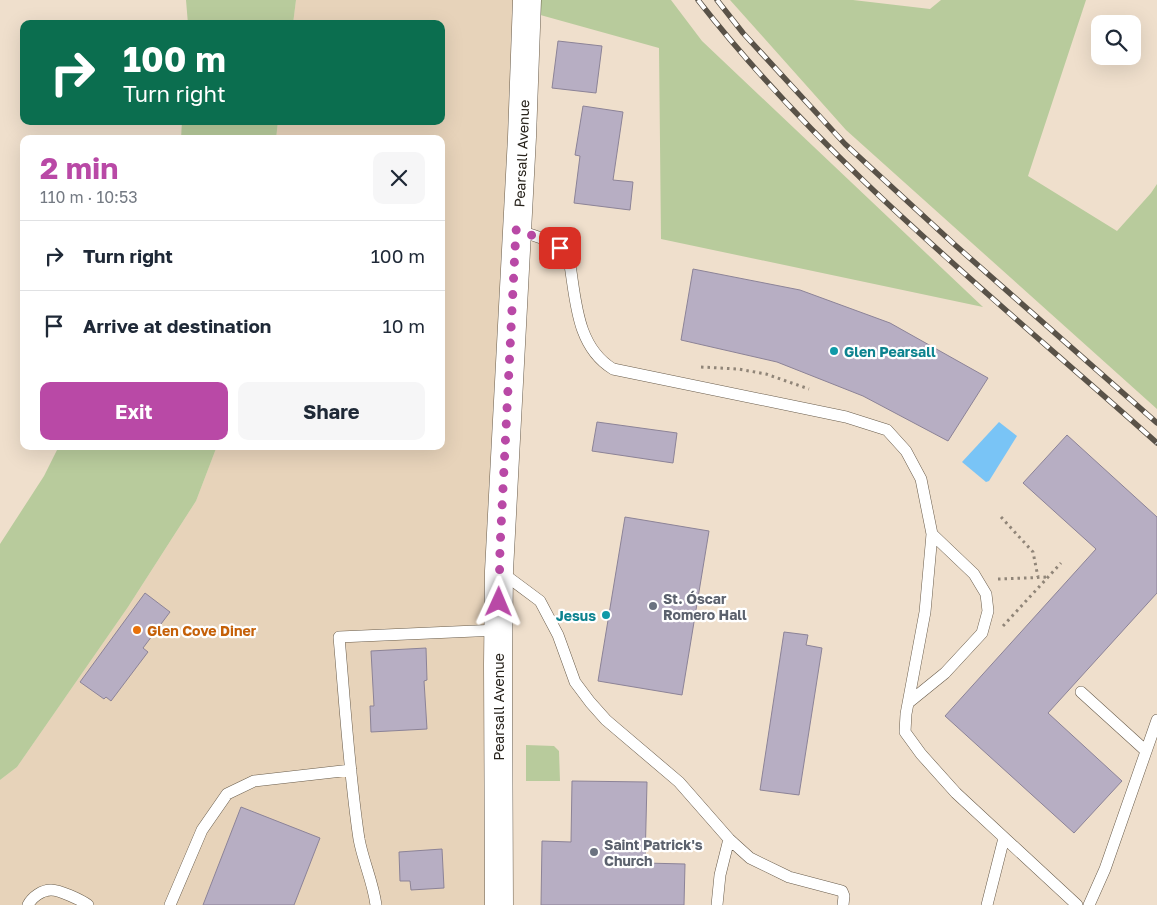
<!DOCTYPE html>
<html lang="en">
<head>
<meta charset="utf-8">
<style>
  :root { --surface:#fff; --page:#f6f6f7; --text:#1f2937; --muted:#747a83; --line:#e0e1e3; --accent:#b949a6 }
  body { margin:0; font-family:"Golos Text",sans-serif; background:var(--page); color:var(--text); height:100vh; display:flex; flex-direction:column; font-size:19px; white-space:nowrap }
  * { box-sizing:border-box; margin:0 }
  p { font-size:16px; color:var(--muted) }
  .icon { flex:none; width:28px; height:28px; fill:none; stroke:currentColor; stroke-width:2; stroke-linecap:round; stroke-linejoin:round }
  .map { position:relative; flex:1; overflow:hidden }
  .panel { position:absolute; left:20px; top:135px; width:425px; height:315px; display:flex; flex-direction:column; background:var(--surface); border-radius:10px; box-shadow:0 5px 20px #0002 }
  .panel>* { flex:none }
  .top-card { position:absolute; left:20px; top:20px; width:425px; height:105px; border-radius:10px; box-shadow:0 5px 20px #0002; background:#0b6e4f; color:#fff; overflow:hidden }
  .fabs { position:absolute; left:1091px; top:15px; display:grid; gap:10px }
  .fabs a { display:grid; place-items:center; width:50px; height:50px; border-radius:10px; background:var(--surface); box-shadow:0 5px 20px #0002; font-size:25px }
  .pin { position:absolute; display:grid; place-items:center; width:42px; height:42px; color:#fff; margin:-21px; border-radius:10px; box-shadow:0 2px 8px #0006 }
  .me { position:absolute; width:55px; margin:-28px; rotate:1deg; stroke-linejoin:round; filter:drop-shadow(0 0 4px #0008) }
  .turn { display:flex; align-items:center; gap:18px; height:105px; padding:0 20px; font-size:22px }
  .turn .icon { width:65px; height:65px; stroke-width:2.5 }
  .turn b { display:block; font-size:35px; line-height:42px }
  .round { display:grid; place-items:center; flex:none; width:52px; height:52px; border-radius:10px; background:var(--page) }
  .head { display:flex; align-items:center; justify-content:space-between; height:85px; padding:0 20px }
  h1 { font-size:30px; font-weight:700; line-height:38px; color:var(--accent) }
  .primary-button { display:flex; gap:10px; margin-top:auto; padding:10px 20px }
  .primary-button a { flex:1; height:58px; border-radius:10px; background:var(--accent); color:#fff; font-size:20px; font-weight:700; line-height:58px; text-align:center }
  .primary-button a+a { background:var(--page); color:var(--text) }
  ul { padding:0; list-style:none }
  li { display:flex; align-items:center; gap:15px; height:70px; padding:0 20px; border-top:1px solid var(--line) }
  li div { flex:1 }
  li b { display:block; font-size:19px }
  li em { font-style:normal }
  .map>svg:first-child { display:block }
  .built { fill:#e7d3ba }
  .green { fill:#b8cb9c }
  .water { fill:#79c4f6 }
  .building { fill:#b7aec3; stroke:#8c8397 }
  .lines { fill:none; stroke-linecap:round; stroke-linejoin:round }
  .lane-casing { stroke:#695c4b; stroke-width:12 }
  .secondary-casing { stroke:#695c4b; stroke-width:29 }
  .path { stroke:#908578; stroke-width:3; stroke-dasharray:2.5 4; stroke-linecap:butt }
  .lane { stroke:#fff; stroke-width:11 }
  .secondary { stroke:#fff; stroke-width:28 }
  .rail-casing { stroke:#595248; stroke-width:5.5 }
  .rail { stroke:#fff; stroke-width:4; stroke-dasharray:11; stroke-linecap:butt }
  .route { stroke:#b949a6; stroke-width:9; stroke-dasharray:0 16.2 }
  .culture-dot { fill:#0f9aa8; stroke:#fff; stroke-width:2 }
  .worship-dot { fill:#6b7280; stroke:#fff; stroke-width:2 }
  .food-dot { fill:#e8710a; stroke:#fff; stroke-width:2 }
  .labels { text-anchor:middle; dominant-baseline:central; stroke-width:4.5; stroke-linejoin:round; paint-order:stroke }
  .street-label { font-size:14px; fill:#28231c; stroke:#fff }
  .culture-label { font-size:14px; font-weight:bold; fill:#0d838f; stroke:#fff; text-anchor:start }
  .worship-label { font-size:14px; font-weight:bold; fill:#5b616d; stroke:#fff; text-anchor:start }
  .food-label { font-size:14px; font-weight:bold; fill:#c56008; stroke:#fff; text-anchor:start }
</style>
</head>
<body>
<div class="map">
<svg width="1157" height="905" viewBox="0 0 1157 905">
  <rect width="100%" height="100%" fill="#efdfcc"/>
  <path class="built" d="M296,0H526L500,905H0V780L17,767L128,607L196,501L217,446H441V139H276L278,121H441V24H293Z"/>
  <path class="green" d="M186,0H296L293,24H188Z
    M526,0H671L702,41L983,307L661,239L659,48L526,11Z
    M730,0H853L930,9L941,0H1086L1028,176L1117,231L1151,193L1157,184V409L846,130Z
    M182,121H278L276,139H181Z
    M59,446H217L196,501L128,607L17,767L0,780V544L44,476Z
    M526,745L554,746L559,751L560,781H526Z"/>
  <path class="water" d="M999,422L1017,436L989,481L986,482L962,462Z"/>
  <path class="building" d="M558,41L602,46L596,93L552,88Z
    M583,106L623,112L613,180L633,182L630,210L574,203L580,156L575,155Z
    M693,269L800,290L890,323L988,378L948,441L863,396L777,362L681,340Z
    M597,422L677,433L673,463L592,451Z
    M1067,435L1157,517V593L1048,713L1122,781L1074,833L945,716L1096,549L1023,483Z
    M625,517L709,531L682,695L598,681Z
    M145,593L170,612L143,648L148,652L111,701L106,697L104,699L80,682Z
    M784,632L808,635L806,645L822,648L799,795L760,790Z
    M426,648L427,680L424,681L427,729L371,732L370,706H374L371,651Z
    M572,781L647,782L645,863L685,864L684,905H541L542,841L571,842Z
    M241,807L320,838L294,905H203Z
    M442,849L444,888L411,890L410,881H400L399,852Z"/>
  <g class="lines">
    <defs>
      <path id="lane" d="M516,230C538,237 562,241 570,265C576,302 577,347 613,369L846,417L887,430L906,451L921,479L932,534L925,612L906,714L905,732L921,754L956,793L1077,905
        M501,572L540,601L558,635L575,682L590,702L606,720L679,782L729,839L750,858L789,877L842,891L844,896L843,905
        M1081,692L1146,751
        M908,703L945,673L982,633L988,611L986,594L974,574L932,534
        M28,905C32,897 42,890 51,890C60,890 81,900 88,905
        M170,905L202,830L227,794L254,781L351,770
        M376,905C373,882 363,861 359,839C349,772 345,704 339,637L498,630
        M717,905L720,875L729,839
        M987,905L1004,838
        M1089,905L1105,869L1157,720"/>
      <g id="secondary">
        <path id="s1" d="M499,905L498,664L499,571L522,137L527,0"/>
      </g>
    </defs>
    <use href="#lane" class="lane-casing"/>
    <use href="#secondary" class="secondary-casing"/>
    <path class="path" d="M701,367L738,369L766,374L809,389
      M1001,517L1033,552L1038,577
      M998,579L1049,577
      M1003,626L1061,563"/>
    <use href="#lane" class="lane"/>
    <use href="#secondary" class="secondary"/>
    <defs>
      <path id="rail" d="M698,0C829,168 999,301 1157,443
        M717,0L743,33L845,144L955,245L1157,423"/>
    </defs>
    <use href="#rail" class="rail-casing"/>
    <use href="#rail" class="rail"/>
  </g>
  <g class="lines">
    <path class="route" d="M499,602L500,548L516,230L543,239L560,248"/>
  </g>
  <g class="culture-dot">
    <circle cx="834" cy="351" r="5"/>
    <circle cx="606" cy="615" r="5"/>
  </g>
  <g class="worship-dot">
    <circle cx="653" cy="606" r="5"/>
    <circle cx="594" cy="852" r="5"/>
  </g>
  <circle class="food-dot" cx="137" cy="630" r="5"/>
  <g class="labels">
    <g class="street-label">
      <text stroke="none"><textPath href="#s1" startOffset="752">Pearsall Avenue</textPath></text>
      <text transform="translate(498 707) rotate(-90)">Pearsall Avenue</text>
    </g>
    <g class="culture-label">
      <text x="844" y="351">Glen Pearsall</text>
      <text x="596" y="615" text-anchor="end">Jesus</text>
    </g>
    <g class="worship-label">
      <text x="663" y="598">St. Óscar<tspan x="663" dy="16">Romero Hall</tspan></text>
      <text x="604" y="844">Saint Patrick's<tspan x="604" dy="16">Church</tspan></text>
    </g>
    <g class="food-label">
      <text x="147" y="630">Glen Cove Diner</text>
    </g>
  </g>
</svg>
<div class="fabs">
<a><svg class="icon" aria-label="search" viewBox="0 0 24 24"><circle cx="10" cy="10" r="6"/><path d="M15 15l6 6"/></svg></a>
</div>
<div class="pin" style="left:560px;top:248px;background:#d93025"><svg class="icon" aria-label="arrive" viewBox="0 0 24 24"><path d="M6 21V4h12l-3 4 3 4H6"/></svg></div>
<svg class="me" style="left:499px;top:602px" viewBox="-20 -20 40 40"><path d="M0-17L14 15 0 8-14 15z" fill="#b949a6" stroke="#fff" stroke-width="4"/></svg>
<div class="top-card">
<div class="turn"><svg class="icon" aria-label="right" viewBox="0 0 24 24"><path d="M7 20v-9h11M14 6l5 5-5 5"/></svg><div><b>100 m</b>Turn right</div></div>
</div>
<section class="panel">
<div class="head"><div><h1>2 min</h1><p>110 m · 10:53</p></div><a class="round"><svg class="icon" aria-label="close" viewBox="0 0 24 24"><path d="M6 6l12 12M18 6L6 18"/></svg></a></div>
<ul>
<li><svg class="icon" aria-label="right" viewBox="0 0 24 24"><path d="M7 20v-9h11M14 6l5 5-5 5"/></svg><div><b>Turn right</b></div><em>100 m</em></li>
<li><svg class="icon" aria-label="arrive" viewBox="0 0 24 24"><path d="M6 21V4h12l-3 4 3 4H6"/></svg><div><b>Arrive at destination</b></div><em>10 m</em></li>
</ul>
<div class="primary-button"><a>Exit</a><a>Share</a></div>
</section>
</div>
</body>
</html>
